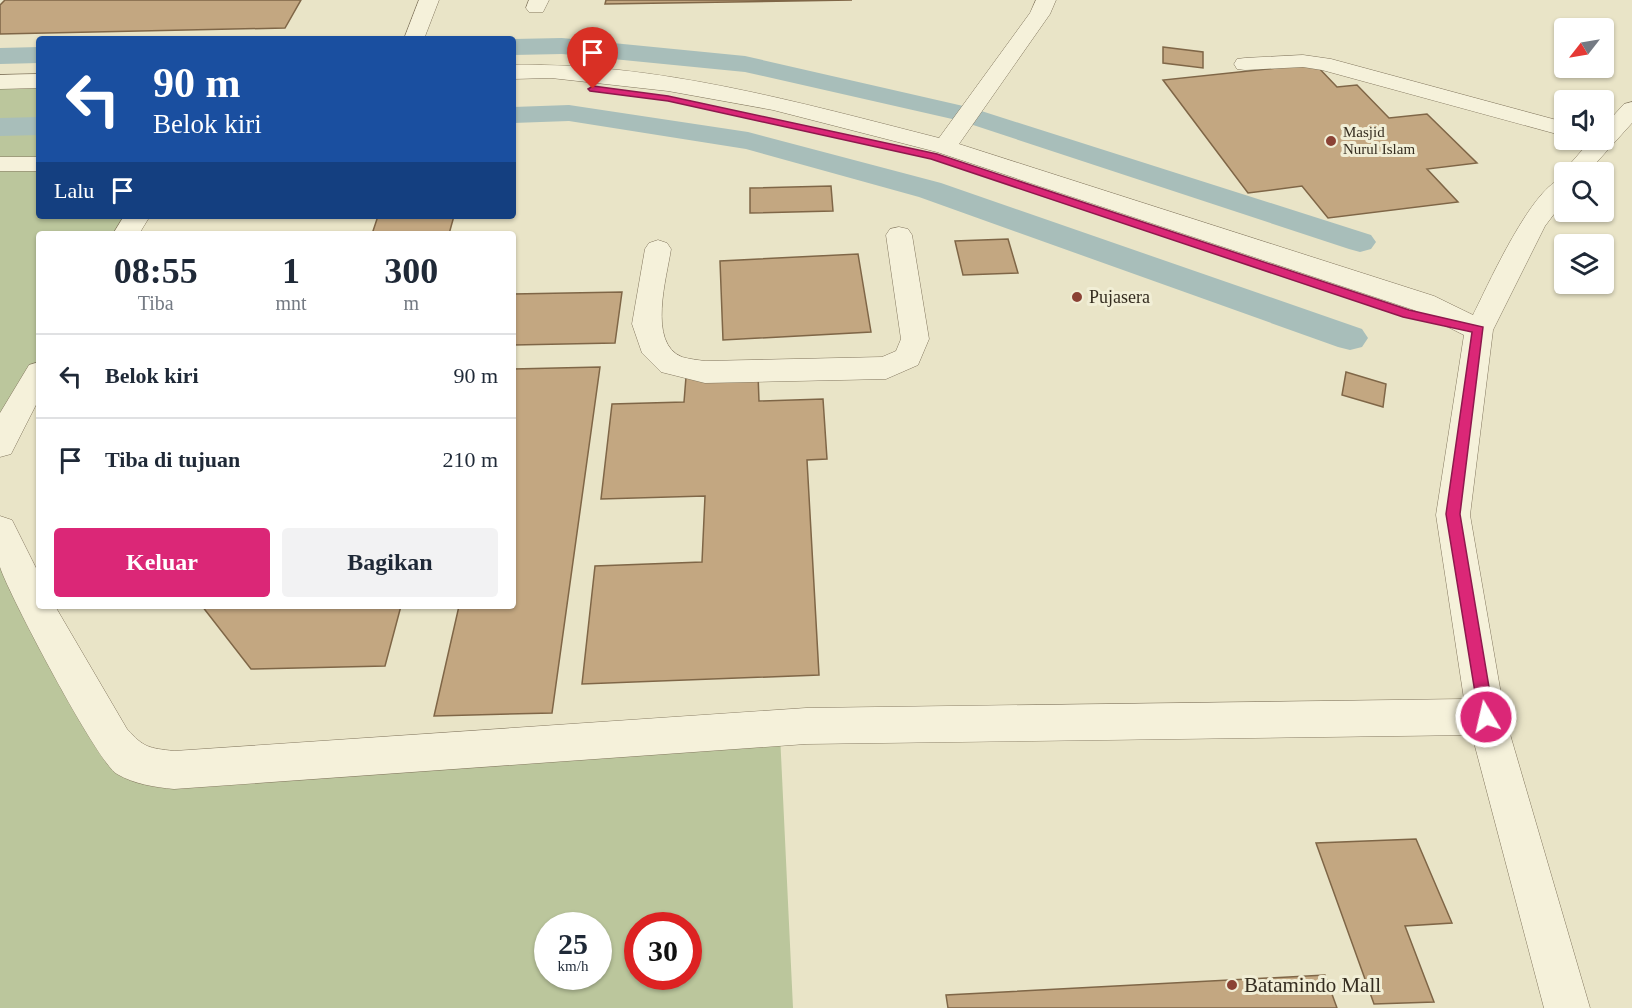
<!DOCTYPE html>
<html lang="id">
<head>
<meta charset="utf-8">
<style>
  :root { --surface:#fff; --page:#f2f2f3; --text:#1f2937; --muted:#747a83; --line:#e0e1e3; --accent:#db2777 }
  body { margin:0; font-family:"Times New Roman",serif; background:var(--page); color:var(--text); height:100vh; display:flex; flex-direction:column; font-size:22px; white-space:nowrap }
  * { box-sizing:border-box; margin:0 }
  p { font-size:20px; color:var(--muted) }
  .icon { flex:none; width:33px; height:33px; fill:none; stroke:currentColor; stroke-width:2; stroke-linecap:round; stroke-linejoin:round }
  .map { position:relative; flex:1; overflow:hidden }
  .details { position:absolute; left:36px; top:231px; width:480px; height:378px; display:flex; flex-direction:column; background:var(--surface); border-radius:6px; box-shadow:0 2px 4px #0004 }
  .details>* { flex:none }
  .hud { position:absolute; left:36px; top:36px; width:480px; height:183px; border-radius:6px; box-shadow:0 2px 4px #0004; background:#1a4fa0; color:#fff; overflow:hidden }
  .needle { width:39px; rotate:239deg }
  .controls { position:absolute; left:1554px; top:18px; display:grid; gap:12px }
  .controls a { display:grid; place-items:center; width:60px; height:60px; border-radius:6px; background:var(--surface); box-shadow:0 2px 4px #0004; font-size:30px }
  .speed { position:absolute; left:534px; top:912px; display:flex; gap:12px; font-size:30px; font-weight:700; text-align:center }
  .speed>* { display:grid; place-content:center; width:78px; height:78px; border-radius:50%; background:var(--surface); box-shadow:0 2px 4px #0004; line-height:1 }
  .speed small { font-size:15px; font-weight:400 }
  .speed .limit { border:9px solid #d22; background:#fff; color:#111 }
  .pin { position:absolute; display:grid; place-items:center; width:51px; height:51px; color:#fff; margin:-62px -26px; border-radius:50% 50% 50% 0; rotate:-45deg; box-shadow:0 0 6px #0007 }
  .pin .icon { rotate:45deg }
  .me { position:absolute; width:66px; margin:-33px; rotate:351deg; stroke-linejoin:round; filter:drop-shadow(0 0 4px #0008) }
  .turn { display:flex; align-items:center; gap:21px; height:126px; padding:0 18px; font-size:27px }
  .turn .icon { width:78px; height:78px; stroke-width:2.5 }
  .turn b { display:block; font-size:42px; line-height:51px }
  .then { display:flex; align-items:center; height:57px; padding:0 18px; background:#0003; gap:12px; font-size:22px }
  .eta { display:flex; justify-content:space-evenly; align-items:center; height:102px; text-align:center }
  .eta b { font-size:36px; font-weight:800; line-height:42px }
  .primary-button { display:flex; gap:12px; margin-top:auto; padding:12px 18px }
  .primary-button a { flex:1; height:69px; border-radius:6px; background:var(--accent); color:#fff; font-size:24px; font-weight:800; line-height:69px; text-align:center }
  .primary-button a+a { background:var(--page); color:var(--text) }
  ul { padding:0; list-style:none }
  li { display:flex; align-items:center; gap:18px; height:84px; padding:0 18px; border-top:2px solid var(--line) }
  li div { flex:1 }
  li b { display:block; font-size:22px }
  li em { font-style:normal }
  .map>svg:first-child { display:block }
  .green { fill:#bbc69c; fill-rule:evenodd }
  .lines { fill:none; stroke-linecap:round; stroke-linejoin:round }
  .canal { fill:#a8beba; fill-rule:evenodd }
  .building { fill:#c3a781; stroke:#7f6647; stroke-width:1.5 }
  .minor-casing { stroke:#83775f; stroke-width:1 }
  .minor { fill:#f5f1da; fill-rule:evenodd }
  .route { fill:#db2777; stroke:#8e194d; stroke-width:1.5 }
  .poi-dot { fill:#8b4235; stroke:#f1eed6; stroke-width:2 }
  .labels { text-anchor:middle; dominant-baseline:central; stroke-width:6; stroke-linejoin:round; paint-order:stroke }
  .far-poi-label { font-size:15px; fill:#352d20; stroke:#f1eed6; text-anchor:start }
  .poi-label { font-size:18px; fill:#352d20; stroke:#f1eed6; text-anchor:start }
  .near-poi-label { font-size:21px; fill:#352d20; stroke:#f1eed6; text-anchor:start }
</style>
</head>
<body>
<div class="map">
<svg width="1632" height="1008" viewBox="0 0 1632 1008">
  <rect width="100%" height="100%" fill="#e9e4c7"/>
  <path class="green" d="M39,84V216H142L132,234H39V386L0,451V85Z
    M0,518L39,606L140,772L780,734L793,1008H0ZM548,926H598V976H548ZM638,926H688V976H638Z"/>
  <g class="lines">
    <path class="canal" d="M562,38L745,56L972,108L1371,235L1376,242L1371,249L1360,252L1349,249L961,121L745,72L562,54L513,55V39Z
      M39,47V63L0,64V48Z
      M569,105L748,132L941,183L1362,329L1368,338L1362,347L1350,350L1338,347L919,197L746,149L569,121L513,123V107Z
      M39,117V135L0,136V118Z"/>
  </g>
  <path class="building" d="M5,0H301L285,28L0,34V5Z
    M606,0H852L605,4Z
    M1163,47L1203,52V68L1163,63Z
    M1315,64L1337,87L1357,85L1389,118L1427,114L1477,163L1427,169L1458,202L1328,218L1302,186L1248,193L1163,80Z
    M831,186L833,211L750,213V188Z
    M378,216H454L449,234H372Z
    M1008,239L1018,273L963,275L955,241Z
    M858,254L871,332L723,340L720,261Z
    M622,292L615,343L513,345V294Z
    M600,367L552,713L434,716L459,606H513V369Z
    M1346,372L1386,384L1383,407L1342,395Z
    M758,374L759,401L823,399L827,459L807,460L819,675L582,684L595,566L702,562L705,496L601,499L612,404L684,402L686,377Z
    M202,606H401L385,666L251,669Z
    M1416,839L1452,923L1405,926L1434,1002L1374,1004L1316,843Z
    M1325,975L1337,1008H948L946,995Z"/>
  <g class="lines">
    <defs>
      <path id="minor" d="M419,0H439L424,39H404Z
        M529,0H549L543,12H529L526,8Z
        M1036,0H1056L1050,14L959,144L1434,296L1473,315C1488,285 1533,184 1564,178V201L1545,226L1493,330L1470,515L1505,717L1590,1008H1544L1472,735L806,744L174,789C154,787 134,784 117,774C98,764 8,593 0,567C0,552 0,531 0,516L12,520L39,574V606H55L127,729C144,748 149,748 174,751L806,708L1464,699L1436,515L1464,335L1414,310L937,152L773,110L668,91L551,78L513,79V65C657,62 801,103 939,138L1030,13Z
        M1303,55L1331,59L1564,122V136L1322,70L1303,67L1245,70L1237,69L1234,64L1237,59L1245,58Z
        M39,74V88L0,89V75Z
        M1632,102V123L1588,172L1564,174L1563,172L1591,140H1604V126L1624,104Z
        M0,157H39V171H0Z
        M124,216H150L139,234H113Z
        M899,227L908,229L912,235L929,339L918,365L886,379L705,383L661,372L642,353L632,324L645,249L649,243L658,240L667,243L671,249C667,277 647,343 682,357C689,359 698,360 705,361L882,357L896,351L901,339L886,235L890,229Z
        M39,362V399L11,454L0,457V413L29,365Z"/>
    </defs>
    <use href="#minor" class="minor-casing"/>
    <use href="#minor" class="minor"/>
  </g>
  <path class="route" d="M593,86L668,96L937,154L1409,310L1483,327L1460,514L1494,717L1492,723L1486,725L1481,723L1479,717L1446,514L1472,332L1403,317L931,159L668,101L590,91L588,89Z"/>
  <g class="poi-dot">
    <circle cx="1331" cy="141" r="6"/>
    <circle cx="1077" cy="297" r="6"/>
    <circle cx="1232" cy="985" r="6"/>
  </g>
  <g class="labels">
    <g class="far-poi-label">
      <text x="1343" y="132">Masjid<tspan x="1343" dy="17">Nurul Islam</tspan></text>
    </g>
    <g class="poi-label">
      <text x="1089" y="297">Pujasera</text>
    </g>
    <g class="near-poi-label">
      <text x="1244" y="985">Batamindo Mall</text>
    </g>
  </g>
</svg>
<div class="controls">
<a><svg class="needle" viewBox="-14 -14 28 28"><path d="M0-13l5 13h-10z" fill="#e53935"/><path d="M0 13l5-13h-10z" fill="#747a83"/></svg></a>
<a><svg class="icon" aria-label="sound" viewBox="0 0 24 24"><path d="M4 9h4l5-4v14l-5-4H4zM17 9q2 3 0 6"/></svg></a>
<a><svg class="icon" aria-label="search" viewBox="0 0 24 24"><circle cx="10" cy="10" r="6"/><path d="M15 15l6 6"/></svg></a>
<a><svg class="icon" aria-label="layers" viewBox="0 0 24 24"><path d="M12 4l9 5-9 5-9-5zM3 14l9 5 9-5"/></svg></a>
</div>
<div class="speed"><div>25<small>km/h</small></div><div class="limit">30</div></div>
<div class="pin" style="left:593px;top:89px;background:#d93025"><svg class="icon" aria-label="arrive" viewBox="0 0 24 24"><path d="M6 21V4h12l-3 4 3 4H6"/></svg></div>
<svg class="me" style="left:1486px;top:717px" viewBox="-20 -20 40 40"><circle r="17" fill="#db2777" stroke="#fff" stroke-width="3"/><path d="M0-11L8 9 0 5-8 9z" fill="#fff"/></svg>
<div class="hud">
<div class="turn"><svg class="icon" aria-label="left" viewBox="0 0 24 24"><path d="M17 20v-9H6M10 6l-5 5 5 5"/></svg><div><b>90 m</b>Belok kiri</div></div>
<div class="then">Lalu<svg class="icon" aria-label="arrive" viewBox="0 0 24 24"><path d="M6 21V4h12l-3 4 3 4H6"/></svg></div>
</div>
<section class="details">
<div class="eta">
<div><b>08:55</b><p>Tiba</p></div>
<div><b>1</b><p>mnt</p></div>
<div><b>300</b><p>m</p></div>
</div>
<ul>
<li><svg class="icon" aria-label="left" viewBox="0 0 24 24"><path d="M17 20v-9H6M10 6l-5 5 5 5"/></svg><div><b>Belok kiri</b></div><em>90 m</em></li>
<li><svg class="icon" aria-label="arrive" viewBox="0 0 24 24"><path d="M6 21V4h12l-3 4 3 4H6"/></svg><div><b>Tiba di tujuan</b></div><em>210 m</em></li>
</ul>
<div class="primary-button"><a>Keluar</a><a>Bagikan</a></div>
</section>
</div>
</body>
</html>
